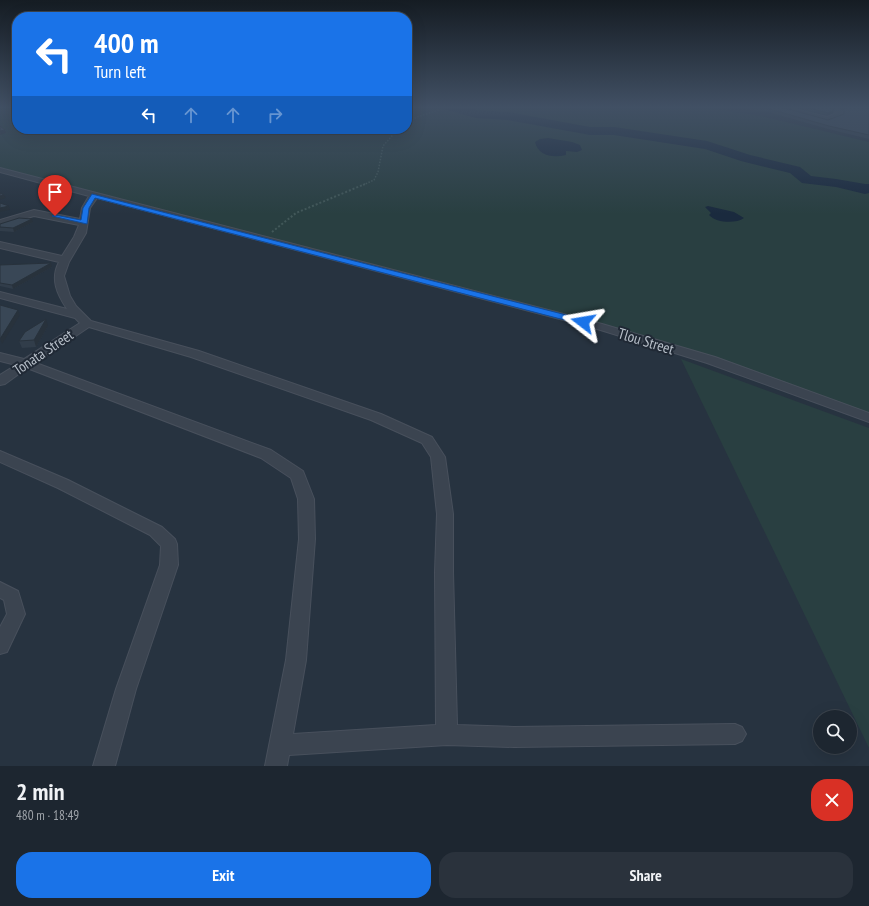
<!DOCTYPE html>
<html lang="en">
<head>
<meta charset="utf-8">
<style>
  :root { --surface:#1d2630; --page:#2a323c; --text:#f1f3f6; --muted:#a0a5ab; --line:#3b434c; --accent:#1a73e8 }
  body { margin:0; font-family:"PT Sans Narrow",sans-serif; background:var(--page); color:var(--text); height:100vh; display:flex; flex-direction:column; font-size:15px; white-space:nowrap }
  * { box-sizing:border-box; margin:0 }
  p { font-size:13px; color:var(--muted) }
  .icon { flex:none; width:22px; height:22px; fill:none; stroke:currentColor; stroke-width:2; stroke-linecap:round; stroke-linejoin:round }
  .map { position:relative; height:766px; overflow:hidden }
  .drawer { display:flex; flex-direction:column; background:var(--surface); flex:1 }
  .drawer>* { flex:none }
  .top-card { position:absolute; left:12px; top:12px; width:400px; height:122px; border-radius:16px; box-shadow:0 4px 16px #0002,0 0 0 1px var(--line); background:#1a73e8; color:#fff; overflow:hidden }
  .fabs { position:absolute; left:813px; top:710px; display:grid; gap:8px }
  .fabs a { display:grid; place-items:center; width:44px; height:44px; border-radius:50%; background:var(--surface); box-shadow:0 4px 16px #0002,0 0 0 1px var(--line); font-size:20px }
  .pin { position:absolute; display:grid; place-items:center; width:34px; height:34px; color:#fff; margin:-41px -17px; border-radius:50% 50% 50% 0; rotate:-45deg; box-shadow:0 0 4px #0007 }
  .pin .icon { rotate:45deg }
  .me { position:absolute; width:44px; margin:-22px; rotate:284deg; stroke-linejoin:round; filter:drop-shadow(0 0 3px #0008) }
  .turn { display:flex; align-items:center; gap:14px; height:84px; padding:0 16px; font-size:18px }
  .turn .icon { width:52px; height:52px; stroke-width:2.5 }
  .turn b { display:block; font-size:28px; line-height:34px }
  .lanes { display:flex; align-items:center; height:38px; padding:0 16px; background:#0003; justify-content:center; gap:20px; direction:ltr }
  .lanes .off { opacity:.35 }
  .round { display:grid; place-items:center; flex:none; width:42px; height:42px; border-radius:16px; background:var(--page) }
  .overview { display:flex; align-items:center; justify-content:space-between; height:68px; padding:0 16px }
  h1 { font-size:24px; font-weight:700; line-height:30px }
  .button { display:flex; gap:8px; margin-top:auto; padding:8px 16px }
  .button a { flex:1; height:46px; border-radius:16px; background:var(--accent); color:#fff; font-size:16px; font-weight:700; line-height:46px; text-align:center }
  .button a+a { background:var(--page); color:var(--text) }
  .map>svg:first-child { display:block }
  .green { fill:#293f41 }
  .water { fill:#1a2a3e }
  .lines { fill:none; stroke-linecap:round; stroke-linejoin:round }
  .river { fill:#1a2a3e; fill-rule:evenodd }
  .minor-casing { stroke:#48505c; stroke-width:2 }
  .path-far1 { stroke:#425859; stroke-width:1.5; stroke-dasharray:1.5 1.5; stroke-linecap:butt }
  .path { stroke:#425859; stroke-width:2; stroke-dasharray:2 2; stroke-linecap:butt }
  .minor { fill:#3b4450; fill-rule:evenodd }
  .wall { fill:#313d4a }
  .shaded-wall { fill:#28323c }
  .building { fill:#394756; stroke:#28323c }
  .route { fill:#1a73e8; stroke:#114b97 }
  .labels { text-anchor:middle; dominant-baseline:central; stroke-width:4; stroke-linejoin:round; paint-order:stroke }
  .street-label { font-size:15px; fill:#b8c0ca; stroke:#202935 }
</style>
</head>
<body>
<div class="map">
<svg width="869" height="766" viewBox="0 0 869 766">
  <rect width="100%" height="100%" fill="#273340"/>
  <path class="green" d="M0,107H17V129H407V107H700L761,116L869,142V416L704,356L0,168Z
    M681,359L869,428V748Z"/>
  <path class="water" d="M548,138L572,142L580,145L582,150L577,152L566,151V155C553,158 538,156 535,142L540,139Z
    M708,206L734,212L744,218C736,224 716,223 709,215L711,213L705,207Z"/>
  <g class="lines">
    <path class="river" d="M442,107H463L476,110L508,112L590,127H614L707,141L750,155L800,167L811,176L836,179L865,184H869V193L865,194L836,187L802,183L790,173L741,161L705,149L614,135H590L508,120L476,118L444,109Z"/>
    <defs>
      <path id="minor" d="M775,107H787L827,117L837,113L826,107H835L842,111L843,115L827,121Z
        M0,168L602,324L715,357L869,413V422L707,363L594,328L97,198L90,208L86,233L69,262L64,276L70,296L76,306L91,321L199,351L381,414L432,437L445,457L453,514V572L457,725L514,727L735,724L742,727L746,734L742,741L735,744L514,747L447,745L289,755L287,766H265L286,660L299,539L298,499L291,478L261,458L27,368L5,384L0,385V375L16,365L0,361V353L24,359L80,323L75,318L0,298V292L67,309C57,294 50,279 59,262L0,248V242L62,256L74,237L79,225L34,216L0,226V220L34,210L80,219L82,208L89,196L0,172ZM89,327L191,357L371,420L422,443L431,457L437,514L435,572L436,725L293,734L306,660L315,539L314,499L303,471L271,450L36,363Z
        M0,451L68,480L162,527L175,539L177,544L178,565L136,689L115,766H93L116,689L160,565L161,546L150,535L58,488L0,462Z
        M0,582L18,591L25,614L7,652L0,654V627L7,614L4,600L0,598Z"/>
    </defs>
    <use href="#minor" class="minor-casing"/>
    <path class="path-far1" d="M407,123L417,117L439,110
      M363,185L374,180L378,172L383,146L398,129"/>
    <path class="path" d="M272,232L296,213L365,184"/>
    <use href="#minor" class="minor"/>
  </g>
  <path class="wall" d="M721,107H781L828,120L844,114L843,111L838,107H869V139L828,129L765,111Z
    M794,107H829L833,113L827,115Z
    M33,222L14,232L0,231V224Z
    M0,265L52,267L13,289L0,286Z
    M48,326L36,347L22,348L19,341Z"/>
  <path class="shaded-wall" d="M834,110L833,113L827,115L828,113Z
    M5,130L6,133L0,135V131Z
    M4,195L6,198L0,200V196Z
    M9,206L10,210L0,212V208Z
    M32,219L33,222L14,232L13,228Z
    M51,263L52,267L13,289L12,285Z
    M18,310L20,315L2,344L0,339Z
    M46,319L48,326L36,347L34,340Z"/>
  <path class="building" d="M753,107H781L828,120L844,114V108L843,107H869V135L829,126L766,108Z
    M806,107H829L834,110L828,113Z
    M0,126L5,130L0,131Z
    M0,193L4,195L0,196Z
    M0,203L9,206L0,208Z
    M19,218L32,219L13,228L0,227V224Z
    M51,263L12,285L0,283V265Z
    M0,305L18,310L0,339Z
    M46,319L34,340L19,341L25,332Z"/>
  <linearGradient id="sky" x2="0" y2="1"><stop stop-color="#151c23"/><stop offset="0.5" stop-color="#415064"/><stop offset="1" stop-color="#415064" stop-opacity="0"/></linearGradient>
  <rect width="869" height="214" fill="url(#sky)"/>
  <path class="route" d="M92,194L586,320L587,322L583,325L580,324L95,198L89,208L87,224L52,216L55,215L81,220L83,208Z"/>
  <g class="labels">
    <g class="street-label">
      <text transform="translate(646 341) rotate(17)">Tlou Street</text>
      <text transform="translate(43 352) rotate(-34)">Tonata Street</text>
    </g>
  </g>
</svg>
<div class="fabs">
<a><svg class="icon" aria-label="search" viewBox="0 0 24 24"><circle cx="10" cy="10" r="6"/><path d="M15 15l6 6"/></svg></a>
</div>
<div class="pin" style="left:55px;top:216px;background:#d93025"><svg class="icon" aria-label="arrive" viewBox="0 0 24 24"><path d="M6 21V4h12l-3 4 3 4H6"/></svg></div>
<svg class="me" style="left:583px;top:322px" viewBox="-20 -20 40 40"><path d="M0-17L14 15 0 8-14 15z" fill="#1a73e8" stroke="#fff" stroke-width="4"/></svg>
<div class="top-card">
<div class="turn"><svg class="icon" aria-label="left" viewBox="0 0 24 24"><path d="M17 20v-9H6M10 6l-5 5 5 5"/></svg><div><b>400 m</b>Turn left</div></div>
<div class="lanes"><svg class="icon" aria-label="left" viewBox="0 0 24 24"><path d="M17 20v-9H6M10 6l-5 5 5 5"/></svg><svg class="icon off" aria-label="ahead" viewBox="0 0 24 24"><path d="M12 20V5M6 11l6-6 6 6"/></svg><svg class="icon off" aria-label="ahead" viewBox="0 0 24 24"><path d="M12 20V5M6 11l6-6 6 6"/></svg><svg class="icon off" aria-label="right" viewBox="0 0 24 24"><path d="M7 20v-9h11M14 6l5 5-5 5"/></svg></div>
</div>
</div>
<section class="drawer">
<div class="overview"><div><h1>2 min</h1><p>480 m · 18:49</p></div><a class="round" style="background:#d93025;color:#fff"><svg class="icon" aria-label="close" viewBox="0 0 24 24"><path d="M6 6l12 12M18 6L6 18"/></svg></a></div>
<div class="button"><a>Exit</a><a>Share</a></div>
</section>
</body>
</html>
